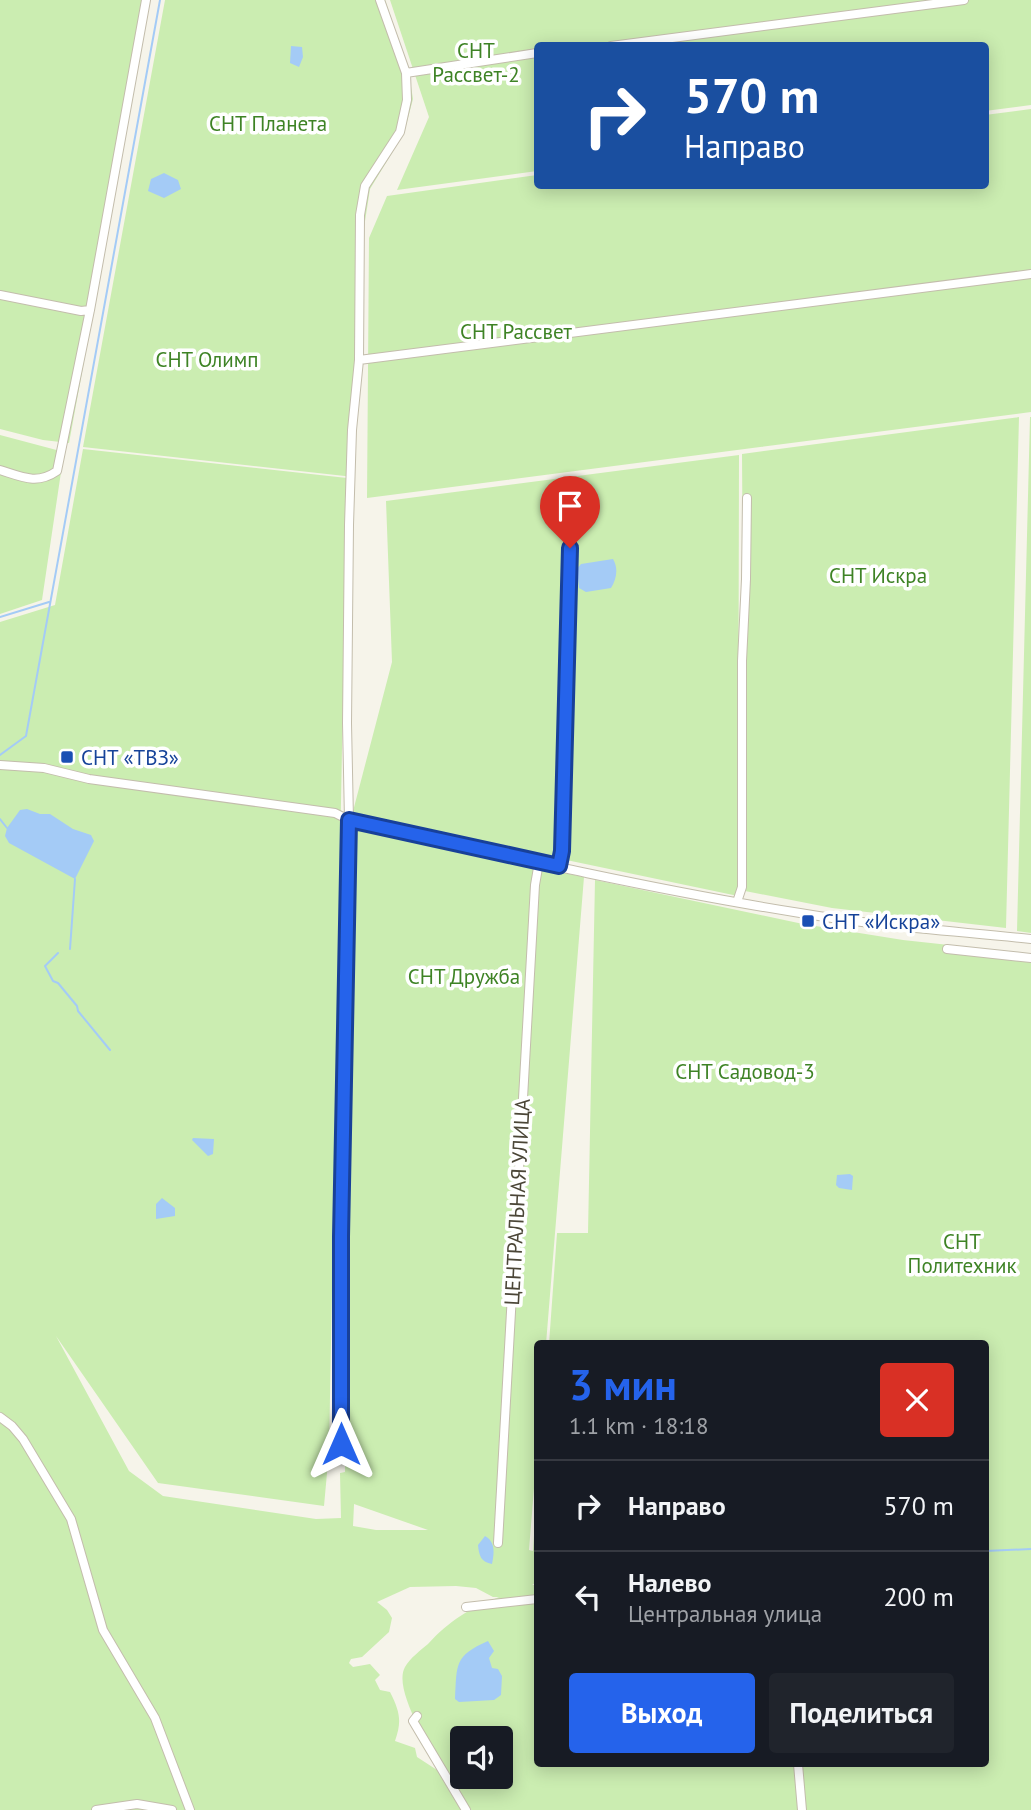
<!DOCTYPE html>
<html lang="ru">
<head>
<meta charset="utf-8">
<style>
  :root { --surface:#171b24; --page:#20242c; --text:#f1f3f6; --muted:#9ea1a6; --line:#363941; --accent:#2563eb }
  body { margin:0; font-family:"PT Sans",sans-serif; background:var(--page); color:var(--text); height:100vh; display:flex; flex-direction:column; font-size:26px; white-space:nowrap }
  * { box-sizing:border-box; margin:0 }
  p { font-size:23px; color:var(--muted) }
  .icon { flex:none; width:38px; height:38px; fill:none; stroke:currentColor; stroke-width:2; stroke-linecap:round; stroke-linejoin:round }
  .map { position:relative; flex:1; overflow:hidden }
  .sheet { position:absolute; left:534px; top:1340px; width:455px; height:427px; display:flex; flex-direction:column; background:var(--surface); border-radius:7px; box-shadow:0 4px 18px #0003 }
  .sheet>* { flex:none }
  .banner { position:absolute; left:534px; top:42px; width:455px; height:147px; border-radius:7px; box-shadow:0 4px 18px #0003; background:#1a4fa0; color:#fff; overflow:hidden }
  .controls { position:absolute; left:450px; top:1726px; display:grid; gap:14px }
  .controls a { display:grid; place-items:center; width:63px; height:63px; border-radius:7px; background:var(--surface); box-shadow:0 4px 18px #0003; font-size:35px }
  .pin { position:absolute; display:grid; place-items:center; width:60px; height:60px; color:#fff; margin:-72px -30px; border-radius:50% 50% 50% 0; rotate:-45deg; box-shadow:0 0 7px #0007 }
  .pin .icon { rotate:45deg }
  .me { position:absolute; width:77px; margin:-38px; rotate:0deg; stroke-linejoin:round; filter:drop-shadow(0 0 5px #0008) }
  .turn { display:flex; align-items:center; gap:24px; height:147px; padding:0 35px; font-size:32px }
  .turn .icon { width:91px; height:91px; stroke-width:2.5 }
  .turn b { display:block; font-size:49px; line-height:60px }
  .round { display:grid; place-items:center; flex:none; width:74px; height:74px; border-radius:7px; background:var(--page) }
  .head { display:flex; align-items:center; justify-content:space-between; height:119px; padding:0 35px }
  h1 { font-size:42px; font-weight:700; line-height:52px; color:var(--accent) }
  .cta { display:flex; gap:14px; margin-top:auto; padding:14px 35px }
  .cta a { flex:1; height:80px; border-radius:7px; background:var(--accent); color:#fff; font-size:28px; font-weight:700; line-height:80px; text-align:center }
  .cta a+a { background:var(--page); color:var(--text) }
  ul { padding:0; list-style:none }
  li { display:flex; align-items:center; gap:21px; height:91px; padding:0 35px; border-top:2px solid var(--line) }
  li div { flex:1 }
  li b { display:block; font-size:26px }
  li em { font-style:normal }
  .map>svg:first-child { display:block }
  .green { fill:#cbedb1; fill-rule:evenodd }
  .water { fill:#a4cbf6 }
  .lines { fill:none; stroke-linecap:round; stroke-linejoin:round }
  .stream { stroke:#a4cbf6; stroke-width:2 }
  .street-casing { stroke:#c3bdac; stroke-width:10 }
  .street { stroke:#fff; stroke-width:8 }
  .route-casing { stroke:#184099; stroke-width:18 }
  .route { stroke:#2563eb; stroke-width:12 }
  .transit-dot { fill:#1a4fb4; stroke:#fff; stroke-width:2.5 }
  .labels { text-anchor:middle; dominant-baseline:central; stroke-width:7; stroke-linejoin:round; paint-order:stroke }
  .park-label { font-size:21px; fill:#3e8325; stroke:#fff }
  .transit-label { font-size:21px; fill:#164399; stroke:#fff; text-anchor:start }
  .street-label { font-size:21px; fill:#4b4637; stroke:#fff }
</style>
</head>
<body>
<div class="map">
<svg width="1031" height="1810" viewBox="0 0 1031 1810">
  <rect width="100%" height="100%" fill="#f6f4ea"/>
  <path class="green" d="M0,0H147L93,313L0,293Z
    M165,0H385L408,68L413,99L404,133L370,189L363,234L354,477L83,447Z
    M390,0H1031V105L985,111V46H537V171L397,190L429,117Z
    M1031,109V412L367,498L369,238L387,196L537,175V186H985V115Z
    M0,297L92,318L69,443L43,440L0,429Z
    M1019,417L1006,928L832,908L745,891L742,454Z
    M1030,417H1031V933L1017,931Z
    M0,435L64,452L42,600L0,614Z
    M83,449L347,478L329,1451L324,1506L158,1483L56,1336L129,1471L163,1496L316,1519L341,1518L340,1473L345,1472L354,829L584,877L546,1344H537V1451L529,1550L533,1551L537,1490V1582L532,1585H537V1764H985V1344H549L557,1233H588L595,880L803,924L903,940L1031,954V1810H469C453,1783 389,1695 405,1667C410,1658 421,1650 428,1644C450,1620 469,1609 499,1597H493L476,1588L456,1586L410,1587L377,1602L387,1610L392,1618L389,1632L362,1657L351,1659L349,1663L353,1667L370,1664L380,1675L375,1680L380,1690L390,1692C400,1712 402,1721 395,1741L415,1748L417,1757L437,1770L461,1810H0V622L55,605ZM354,1505V1504L428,1530H376L353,1526ZM462,1738H500V1776H462Z
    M739,455L738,896L352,815L392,662L386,501Z"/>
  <path class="water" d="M291,46L302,47L303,57L299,67L290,63Z
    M164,173L178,180L181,189L164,198L148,191L151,179Z
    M613,559C619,569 616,580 611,588L586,592L579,588L577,569L581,564Z
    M27,809L40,814H50L73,829L91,835L94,841L75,879L9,843L5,836L7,828L20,810Z
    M193,1138L214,1139L213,1154L208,1156L192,1140Z
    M850,1174L853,1176L852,1190L839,1188L836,1185L837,1175Z
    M162,1198L175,1208V1216L156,1219V1204Z
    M485,1536C496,1542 494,1554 492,1564C481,1562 479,1556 478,1545Z
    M488,1641L494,1651L489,1658L492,1668L498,1669L502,1676L501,1695L494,1700L459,1702L455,1699C457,1664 454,1656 488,1641Z"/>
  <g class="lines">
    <path class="stream" d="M0,617L49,602
      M0,755L26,736L160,0
      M0,819L7,828
      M70,949L75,879
      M58,953L45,966L53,981L58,983L77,1006L78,1011L110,1050
      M985,1551L1031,1549"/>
    <defs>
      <path id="street" d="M611,46L964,0
        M406,73L537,53
        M0,295L81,311L90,310
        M359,360L1031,274
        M0,470C22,477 37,485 57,471L90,310L146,0
        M0,765L44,768L89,779L335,813L349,820C498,854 648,889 800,913C876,926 954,931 1031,939
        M559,866L569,601L570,522
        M737,902L742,887V661L746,579L747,498
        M947,949L1031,958
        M0,1417L12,1426L23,1439L71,1519L103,1630L155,1718L190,1810
        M341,1444L342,1210L349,820L347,723L349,525L352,430L359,360L360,215L365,186L400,132L407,100L406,73L380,0
        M498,1543L535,885L539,862
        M466,1607L537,1599
        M417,1716L413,1721L466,1810
        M798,1764L802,1810
        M96,1810L137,1804L172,1810"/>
    </defs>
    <use href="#street" class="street-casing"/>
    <use href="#street" class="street"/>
  </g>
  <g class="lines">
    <defs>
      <path id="route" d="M341,1444V1237L349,820L559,866L562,851L570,548"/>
    </defs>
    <use href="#route" class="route-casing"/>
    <use href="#route" class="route"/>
  </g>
  <g class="transit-dot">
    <rect x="60" y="750" width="14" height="14" rx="3.5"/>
    <rect x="801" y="914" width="14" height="14" rx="3.5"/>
  </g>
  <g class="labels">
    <g class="park-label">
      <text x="476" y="50">СНТ<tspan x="476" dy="24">Рассвет-2</tspan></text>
      <text x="268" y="123">СНТ Планета</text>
      <text x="516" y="331">СНТ Рассвет</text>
      <text x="207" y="359">СНТ Олимп</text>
      <text x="878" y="575">СНТ Искра</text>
      <text x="464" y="976">СНТ Дружба</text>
      <text x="745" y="1071">СНТ Садовод-3</text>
      <text x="962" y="1241">СНТ<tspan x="962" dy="24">Политехник</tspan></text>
    </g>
    <g class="transit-label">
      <text x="81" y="757">СНТ «ТВЗ»</text>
      <text x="822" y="921">СНТ «Искра»</text>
    </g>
    <g class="street-label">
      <text transform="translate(517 1202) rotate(-87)">ЦЕНТРАЛЬНАЯ УЛИЦА</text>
    </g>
  </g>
</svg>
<div class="controls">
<a><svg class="icon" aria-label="sound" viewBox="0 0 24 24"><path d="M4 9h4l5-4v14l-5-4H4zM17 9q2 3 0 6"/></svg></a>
</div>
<div class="pin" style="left:570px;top:548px;background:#d93025"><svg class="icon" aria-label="arrive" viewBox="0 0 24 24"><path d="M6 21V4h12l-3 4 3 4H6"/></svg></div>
<svg class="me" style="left:341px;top:1444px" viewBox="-20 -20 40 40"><path d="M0-17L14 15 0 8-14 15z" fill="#2563eb" stroke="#fff" stroke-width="4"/></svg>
<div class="banner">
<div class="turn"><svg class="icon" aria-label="right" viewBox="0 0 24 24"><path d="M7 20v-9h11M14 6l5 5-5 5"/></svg><div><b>570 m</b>Направо</div></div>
</div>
<section class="sheet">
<div class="head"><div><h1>3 мин</h1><p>1.1 km · 18:18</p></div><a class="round" style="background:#d93025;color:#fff"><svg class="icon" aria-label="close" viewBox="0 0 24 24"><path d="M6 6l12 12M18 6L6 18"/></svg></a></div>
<ul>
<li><svg class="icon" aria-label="right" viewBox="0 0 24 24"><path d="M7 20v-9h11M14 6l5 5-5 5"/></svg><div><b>Направо</b></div><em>570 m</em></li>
<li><svg class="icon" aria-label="left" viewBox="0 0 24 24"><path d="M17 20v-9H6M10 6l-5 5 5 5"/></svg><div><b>Налево</b><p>Центральная улица</p></div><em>200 m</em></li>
</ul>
<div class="cta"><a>Выход</a><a>Поделиться</a></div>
</section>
</div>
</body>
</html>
